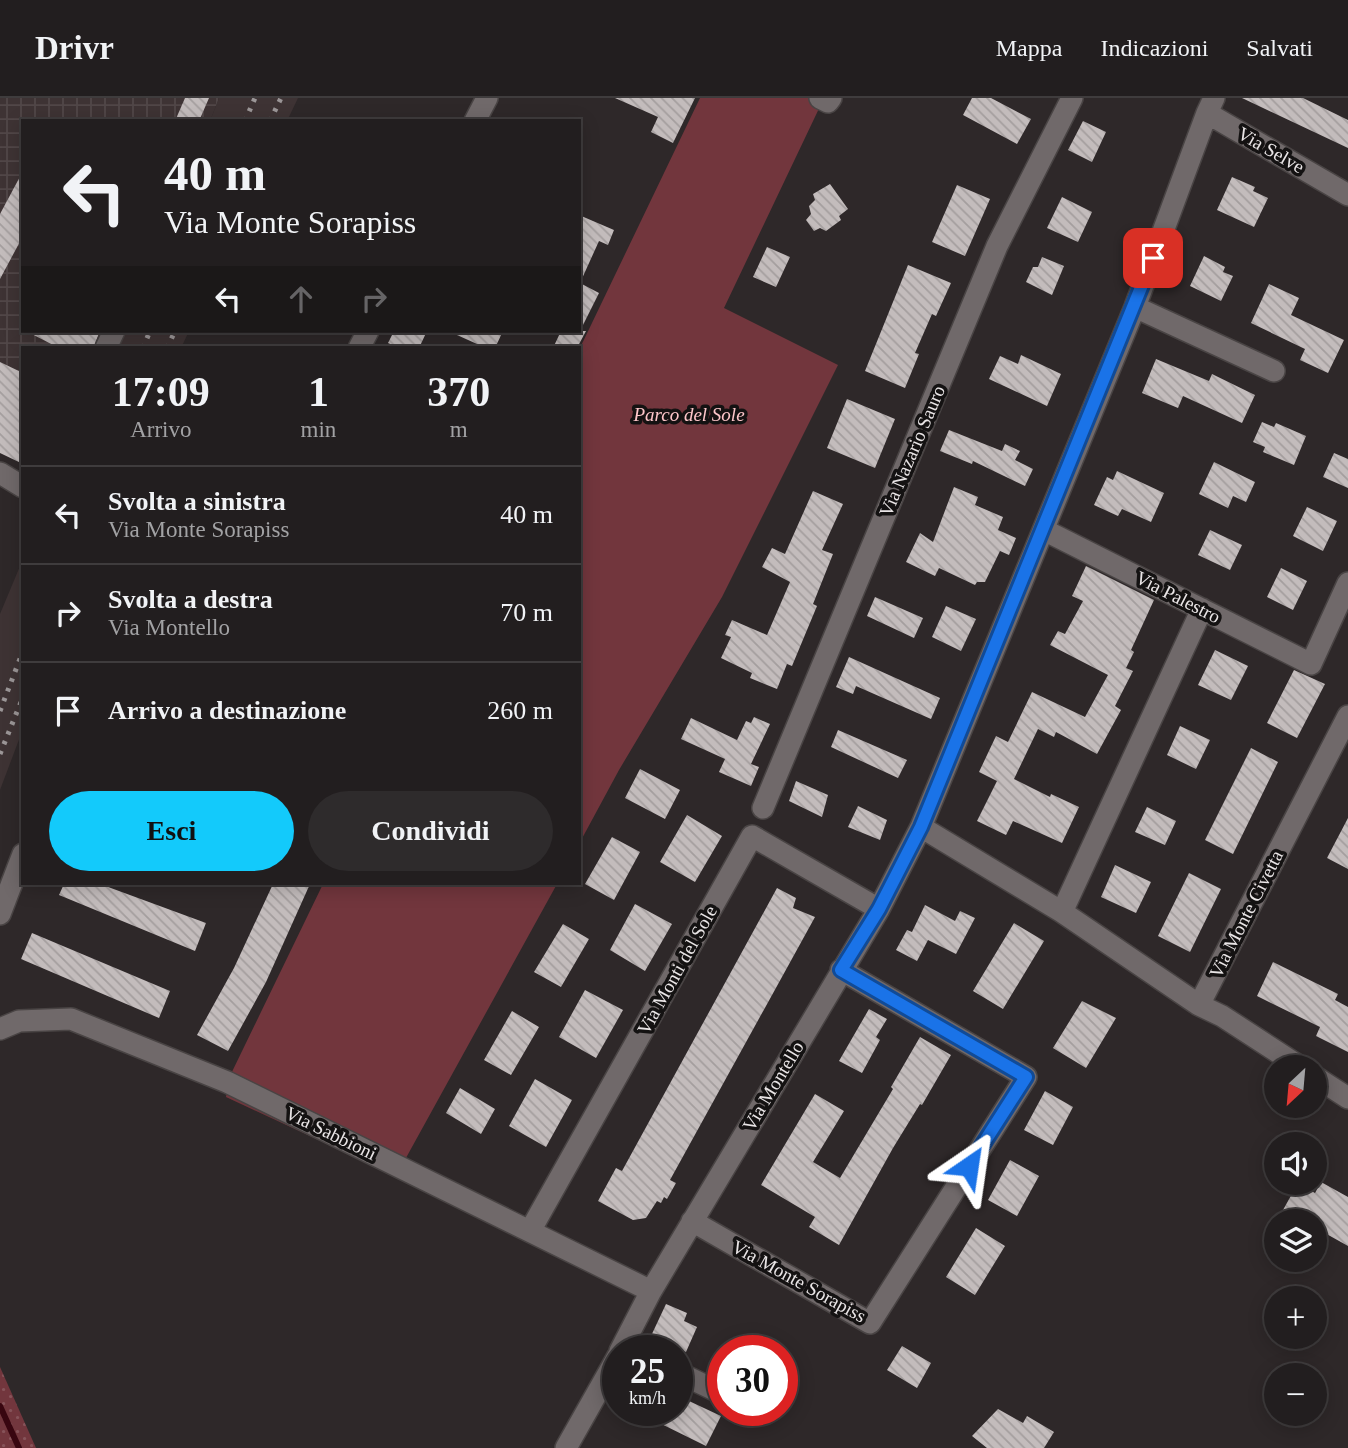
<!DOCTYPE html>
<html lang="it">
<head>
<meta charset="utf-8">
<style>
  :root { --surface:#221e1f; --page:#2e2b2c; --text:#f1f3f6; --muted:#a2a2a4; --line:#3f3c3d; --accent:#13cafb }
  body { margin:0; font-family:Georgia,serif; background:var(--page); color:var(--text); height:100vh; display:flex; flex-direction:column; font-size:26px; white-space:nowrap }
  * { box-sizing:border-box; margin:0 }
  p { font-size:23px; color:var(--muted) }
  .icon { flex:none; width:38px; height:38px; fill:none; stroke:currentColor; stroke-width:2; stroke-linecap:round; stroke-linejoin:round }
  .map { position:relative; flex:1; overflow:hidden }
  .details { position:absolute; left:21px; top:248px; width:560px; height:539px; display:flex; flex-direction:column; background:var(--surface); border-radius:0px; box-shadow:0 4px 18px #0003,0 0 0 2px var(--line) }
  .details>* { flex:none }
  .top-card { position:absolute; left:21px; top:21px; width:560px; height:214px; border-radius:0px; box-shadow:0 4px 18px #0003,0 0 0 2px var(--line); background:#221e1f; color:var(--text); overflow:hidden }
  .needle { width:46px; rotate:206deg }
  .tools { position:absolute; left:1264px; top:957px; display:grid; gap:14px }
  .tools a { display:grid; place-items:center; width:63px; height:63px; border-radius:50%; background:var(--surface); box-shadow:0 4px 18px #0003,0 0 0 2px var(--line); font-size:35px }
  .speed { position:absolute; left:602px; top:1237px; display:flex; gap:14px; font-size:35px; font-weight:700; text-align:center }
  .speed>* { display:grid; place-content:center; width:91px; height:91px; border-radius:50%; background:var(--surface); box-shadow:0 4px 18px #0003,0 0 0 2px var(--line); line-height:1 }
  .speed small { font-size:18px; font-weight:400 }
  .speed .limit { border:10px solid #d22; background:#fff; color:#111 }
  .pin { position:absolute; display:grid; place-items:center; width:60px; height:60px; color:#fff; margin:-30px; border-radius:14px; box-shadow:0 4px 10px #0006 }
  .me { position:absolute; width:77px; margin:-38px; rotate:32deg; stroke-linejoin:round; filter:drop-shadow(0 0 5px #0008) }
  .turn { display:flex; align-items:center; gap:24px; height:147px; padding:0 28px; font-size:32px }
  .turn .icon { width:91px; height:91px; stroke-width:2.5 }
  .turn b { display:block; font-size:49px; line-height:60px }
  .lanes { display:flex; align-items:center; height:66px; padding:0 28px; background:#0003; justify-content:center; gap:35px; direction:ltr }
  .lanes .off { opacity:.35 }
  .eta { display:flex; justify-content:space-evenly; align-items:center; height:119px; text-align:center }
  .eta b { font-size:42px; font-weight:600; line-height:49px }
  .cta { display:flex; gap:14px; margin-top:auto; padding:14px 28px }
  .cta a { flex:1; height:80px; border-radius:42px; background:var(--accent); color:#111; font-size:28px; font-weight:600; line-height:80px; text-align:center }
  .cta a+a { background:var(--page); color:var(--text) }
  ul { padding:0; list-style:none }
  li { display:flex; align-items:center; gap:21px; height:98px; padding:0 28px; border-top:2px solid var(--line) }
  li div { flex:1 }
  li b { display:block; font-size:26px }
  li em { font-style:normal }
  header { display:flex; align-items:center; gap:42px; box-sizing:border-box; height:98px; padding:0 35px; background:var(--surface); border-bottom:2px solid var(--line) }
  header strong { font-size:33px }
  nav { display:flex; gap:38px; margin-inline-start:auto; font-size:24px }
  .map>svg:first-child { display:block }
  .built { fill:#3e3334 }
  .industrial { fill:url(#industrial-grid) }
  .grass { fill:url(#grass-dots) }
  .park { fill:#72363d }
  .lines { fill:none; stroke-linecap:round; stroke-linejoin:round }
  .stream { stroke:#380610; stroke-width:6 }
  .building { fill:url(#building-back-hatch) }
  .street-casing { stroke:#494444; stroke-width:24 }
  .street { stroke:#70696a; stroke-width:21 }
  .rail { stroke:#9b9697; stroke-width:5; stroke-dasharray:3.5 7; stroke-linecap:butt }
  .route-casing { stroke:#114b97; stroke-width:18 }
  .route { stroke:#1a73e8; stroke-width:12 }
  .labels { text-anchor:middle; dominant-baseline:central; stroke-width:7; stroke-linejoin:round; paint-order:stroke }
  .street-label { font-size:19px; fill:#e9e5e6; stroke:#141212 }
  .park-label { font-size:19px; font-style:italic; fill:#fec6ca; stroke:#141212 }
</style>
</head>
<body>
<header>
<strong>Drivr</strong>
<nav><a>Mappa</a><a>Indicazioni</a><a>Salvati</a></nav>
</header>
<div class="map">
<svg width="1348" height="1350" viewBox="0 0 1348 1350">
  <defs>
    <pattern id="industrial-grid" width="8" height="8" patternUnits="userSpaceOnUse" patternTransform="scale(1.75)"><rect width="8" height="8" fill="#3e3334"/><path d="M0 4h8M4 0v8" fill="none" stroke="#514748"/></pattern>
    <pattern id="grass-dots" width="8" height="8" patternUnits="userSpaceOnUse" patternTransform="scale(1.75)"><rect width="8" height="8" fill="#72363d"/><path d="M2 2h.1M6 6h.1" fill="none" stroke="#865359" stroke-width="1.8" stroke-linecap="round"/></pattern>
    <pattern id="building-back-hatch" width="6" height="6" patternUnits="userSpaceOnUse" patternTransform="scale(1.75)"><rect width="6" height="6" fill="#c3bcbc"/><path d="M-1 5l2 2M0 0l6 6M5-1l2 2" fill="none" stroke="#a49e9e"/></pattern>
  </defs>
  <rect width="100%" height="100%" fill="#2e2829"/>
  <path class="built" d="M219,0H298L287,23H210Z
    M119,233H189L181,250H112Z
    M23,461V631L0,692V516Z"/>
  <path class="industrial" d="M0,0H219L210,23H23V233H119L112,250H23V317L0,304Z"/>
  <path class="grass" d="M0,1269L36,1350H0Z"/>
  <path class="park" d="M700,0H824L724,210L838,267L722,499L619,672L579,746V252Z
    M323,786H557L396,1078L226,999L229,980Z"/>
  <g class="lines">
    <path class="stream" d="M0,1308L19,1350"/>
  </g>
  <path class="building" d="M185,0H209L199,23H175Z
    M615,0H695L673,45L651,34L658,19Z
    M972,0H991L1031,21L1017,46L963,17Z
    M1242,0H1303L1348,22V50Z
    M1083,23L1106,34L1092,64L1068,52Z
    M23,73V138L0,181V116Z
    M1232,79L1255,89L1253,93L1268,100L1254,129L1217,112Z
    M830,86L848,111L839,118L841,122L826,133L820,130L814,133L806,122L811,116L809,108L815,102L813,96Z
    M957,87L990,101L965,158L932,144Z
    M1062,99L1092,114L1078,144L1047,130Z
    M579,117L614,132L608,147L599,143L580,185L599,195L580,233H586L577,250H553L561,233H579Z
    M767,149L790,159L776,189L753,179Z
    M1204,158L1225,169L1223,174L1233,178L1221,203L1190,188Z
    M1042,159L1064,168L1052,197L1026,184L1033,169H1038Z
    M908,167L951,185L936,218L932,216L915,255L919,256L905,290L865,273Z
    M1269,186L1299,200L1291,217L1344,242L1328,275L1300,262L1305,251L1251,225Z
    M26,233H100L93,250H59Z
    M394,233H427L419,250H399L388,245Z
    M448,233H503L495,250H486Z
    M1021,257L1061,276L1047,308L989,281L1000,258L1018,266Z
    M1156,261L1209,283L1212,276L1255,297L1242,325L1183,298L1178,310L1142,295Z
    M0,264L23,275V366L0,355Z
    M847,301L895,321L875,370L827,350Z
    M1262,324L1274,329L1276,325L1306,338L1294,367L1263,354L1265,349L1253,344Z
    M949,332L1002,353L1005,346L1020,353L1015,362L1033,371L1025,388L973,363L972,366L940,353Z
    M1334,355L1348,361V390L1323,379Z
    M1214,364L1255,384L1246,404L1233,398L1228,410L1199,396Z
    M1117,373L1164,395L1151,424L1122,411L1118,418L1094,407L1107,379L1113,382Z
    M954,389L978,399L975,407L1003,419L998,432L1016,440L1009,457L1000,453L985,484H977L975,487L939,470L935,478L906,464L920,435L933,444Z
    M813,393L843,406L822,452L833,456L813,506L817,508L792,568L787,566L777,591L750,580L752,575L721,560L731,539L725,537L732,522L767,537L790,484L762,469L772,450L785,456Z
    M1307,409L1337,423L1323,453L1293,438Z
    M1210,432L1242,447L1230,472L1198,457Z
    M1086,468L1154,502L1131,552L1134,554L1126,570L1133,573L1115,608L1121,612L1097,656L1056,634L1054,639L1038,631L1014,681L1050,699L1051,696L1079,709L1062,745L1013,723L1006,737L977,723L997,683L979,674L996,638L1008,644L1032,594L1085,619L1108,577L1050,547L1058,533L1065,536L1083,503L1072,498Z
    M1281,470L1307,483L1293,512L1267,499Z
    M875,499L923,520L914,540L867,518Z
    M946,508L976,521L961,553L932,539Z
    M1215,552L1248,568L1231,602L1198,587Z
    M849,559L940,600L931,621L856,588L853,596L836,589Z
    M1294,572L1325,586L1297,640L1267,625Z
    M754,619L770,626L751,666L759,669L751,688L719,674L725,661L681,641L691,620L737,642L746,623L751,625Z
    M1180,628L1210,642L1196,671L1167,657Z
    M838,632L907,662L898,680L831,649Z
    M1251,650L1278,664L1233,756L1205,742Z
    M640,671L680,692L665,721L625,700Z
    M796,683L828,697L822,719L789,703Z
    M858,708L887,722L880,742L848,729Z
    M1147,709L1176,723L1165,747L1135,734Z
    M687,717L722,738L695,784L660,764Z
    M1348,720V771L1327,760Z
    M612,739L640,754L614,802L585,786Z
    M1115,767L1151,784L1136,815L1101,799Z
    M1189,775L1221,791L1190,854L1158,838Z
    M64,786H100L206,825L195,853L59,797Z
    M273,786H310L266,884L228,953L197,937L234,870Z
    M777,790L796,800L793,810L815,819L670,1082L676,1085L667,1101L664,1099L661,1105L657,1103L646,1120L633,1122L598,1103L616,1070L622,1073Z
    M635,806L672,826L645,873L610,852Z
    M925,807L955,823L960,813L975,820L956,856L928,842L917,863L896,852L907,832L912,834Z
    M1014,825L1044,843L1003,911L973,893Z
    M563,826L589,841L561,889L534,874Z
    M32,835L170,893L159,920L21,861Z
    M1273,864L1338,896L1335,902L1348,909V954L1316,938L1320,929L1257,898Z
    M585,892L623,912L596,960L559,939Z
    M1082,903L1116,920L1086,970L1053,950Z
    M869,911L887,921L876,939L880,942L862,975L839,963Z
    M512,913L539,929L511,977L484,962Z
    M920,939L951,957L922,1007L920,1006L893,1050L839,1147L809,1129L815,1119L761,1087L815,996L844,1013L813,1064L840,1080L893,991L891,989Z
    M535,981L572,1002L546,1049L509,1028Z
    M460,990L495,1011L481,1036L446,1015Z
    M1045,993L1073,1009L1053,1047L1024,1032Z
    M1010,1062L1039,1078L1017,1118L988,1102Z
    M1321,1084L1348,1099V1148L1314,1129V1124H1304L1283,1112L1298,1085L1315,1095Z
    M976,1130L1005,1148L975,1197L946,1179Z
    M666,1206L687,1215L684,1223L697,1229L686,1254L651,1238Z
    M902,1248L931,1265L917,1290L887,1272Z
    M689,1303L721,1318L706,1348L633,1312L683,1314Z
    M998,1311L1023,1325L1027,1318L1054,1334L1044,1350H987L972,1338Z"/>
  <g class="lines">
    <defs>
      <path id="street" d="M820,0L828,4L831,0
        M1214,0L1207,15L1348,97
        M475,23L487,0
        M1135,209L1274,273
        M106,250L114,233
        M359,250L368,233
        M0,375L23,389
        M1044,432L1311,566L1348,485
        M763,710L997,148L1072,0
        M921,729L1062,814L1199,907
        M1062,814L1202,511
        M0,816L23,756
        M0,931L19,923L71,921L227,984L651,1193
        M1302,970L1222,918L1199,907L1348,618
        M1314,978L1348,1000
        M692,1123L870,1225L1026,979L841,872
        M530,1133L752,738L879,811
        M620,1253L651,1193L879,811L921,729L1135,209L1207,15
        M677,1274L723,1296
        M566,1350L618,1258"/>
    </defs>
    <use href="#street" class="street-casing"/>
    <use href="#street" class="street"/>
    <path class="rail" d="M245,23L255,0
      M270,23L281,0
      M143,250L150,233
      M167,250L175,233
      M0,613L23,553
      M0,656L23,599"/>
  </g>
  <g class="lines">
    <defs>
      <path id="route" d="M969,1068L1026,979L841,872L879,811L921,729L1153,160"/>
    </defs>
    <use href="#route" class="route-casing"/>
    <use href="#route" class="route"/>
  </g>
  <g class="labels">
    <g class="street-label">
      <text transform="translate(1271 52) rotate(30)">Via Selve</text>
      <text transform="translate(912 353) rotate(-67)">Via Nazario Sauro</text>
      <text transform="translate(1178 499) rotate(27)">Via Palestro</text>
      <text transform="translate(1246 816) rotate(-63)">Via Monte Civetta</text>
      <text transform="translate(677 872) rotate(-61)">Via Monti del Sole</text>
      <text transform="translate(773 988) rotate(-59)">Via Montello</text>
      <text transform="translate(331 1035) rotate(26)">Via Sabbioni</text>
      <text transform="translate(799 1183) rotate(29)">Via Monte Sorapiss</text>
    </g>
    <g class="park-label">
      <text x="689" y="316">Parco del Sole</text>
    </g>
  </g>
</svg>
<div class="tools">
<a><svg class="needle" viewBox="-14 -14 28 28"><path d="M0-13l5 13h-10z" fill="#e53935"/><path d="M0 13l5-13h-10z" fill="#a2a2a4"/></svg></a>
<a><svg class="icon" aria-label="sound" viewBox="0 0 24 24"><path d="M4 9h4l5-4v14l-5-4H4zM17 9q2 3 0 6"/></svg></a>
<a><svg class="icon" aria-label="layers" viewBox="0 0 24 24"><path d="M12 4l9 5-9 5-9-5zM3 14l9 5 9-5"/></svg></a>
<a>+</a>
<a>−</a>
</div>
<div class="speed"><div>25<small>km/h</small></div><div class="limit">30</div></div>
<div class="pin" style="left:1153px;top:160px;background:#d93025"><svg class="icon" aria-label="arrive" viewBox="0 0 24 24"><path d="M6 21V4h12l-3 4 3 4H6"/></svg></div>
<svg class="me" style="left:969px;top:1068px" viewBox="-20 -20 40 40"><path d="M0-17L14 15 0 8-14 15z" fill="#1a73e8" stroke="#fff" stroke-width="4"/></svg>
<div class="top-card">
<div class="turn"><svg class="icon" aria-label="left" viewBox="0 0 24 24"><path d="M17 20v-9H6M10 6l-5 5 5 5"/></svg><div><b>40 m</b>Via Monte Sorapiss</div></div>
<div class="lanes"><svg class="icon" aria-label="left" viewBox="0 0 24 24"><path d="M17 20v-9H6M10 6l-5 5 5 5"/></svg><svg class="icon off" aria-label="ahead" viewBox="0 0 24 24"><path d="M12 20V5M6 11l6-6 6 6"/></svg><svg class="icon off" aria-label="right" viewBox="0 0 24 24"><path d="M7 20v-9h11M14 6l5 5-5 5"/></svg></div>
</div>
<section class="details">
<div class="eta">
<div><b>17:09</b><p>Arrivo</p></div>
<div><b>1</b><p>min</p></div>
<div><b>370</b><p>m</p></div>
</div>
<ul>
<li><svg class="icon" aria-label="left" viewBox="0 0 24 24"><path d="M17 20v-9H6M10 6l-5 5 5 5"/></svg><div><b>Svolta a sinistra</b><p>Via Monte Sorapiss</p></div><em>40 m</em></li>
<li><svg class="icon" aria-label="right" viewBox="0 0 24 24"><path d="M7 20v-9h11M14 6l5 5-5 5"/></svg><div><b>Svolta a destra</b><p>Via Montello</p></div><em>70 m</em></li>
<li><svg class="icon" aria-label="arrive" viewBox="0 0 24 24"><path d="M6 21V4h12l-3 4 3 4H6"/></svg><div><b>Arrivo a destinazione</b></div><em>260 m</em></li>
</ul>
<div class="cta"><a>Esci</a><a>Condividi</a></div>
</section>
</div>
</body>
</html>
